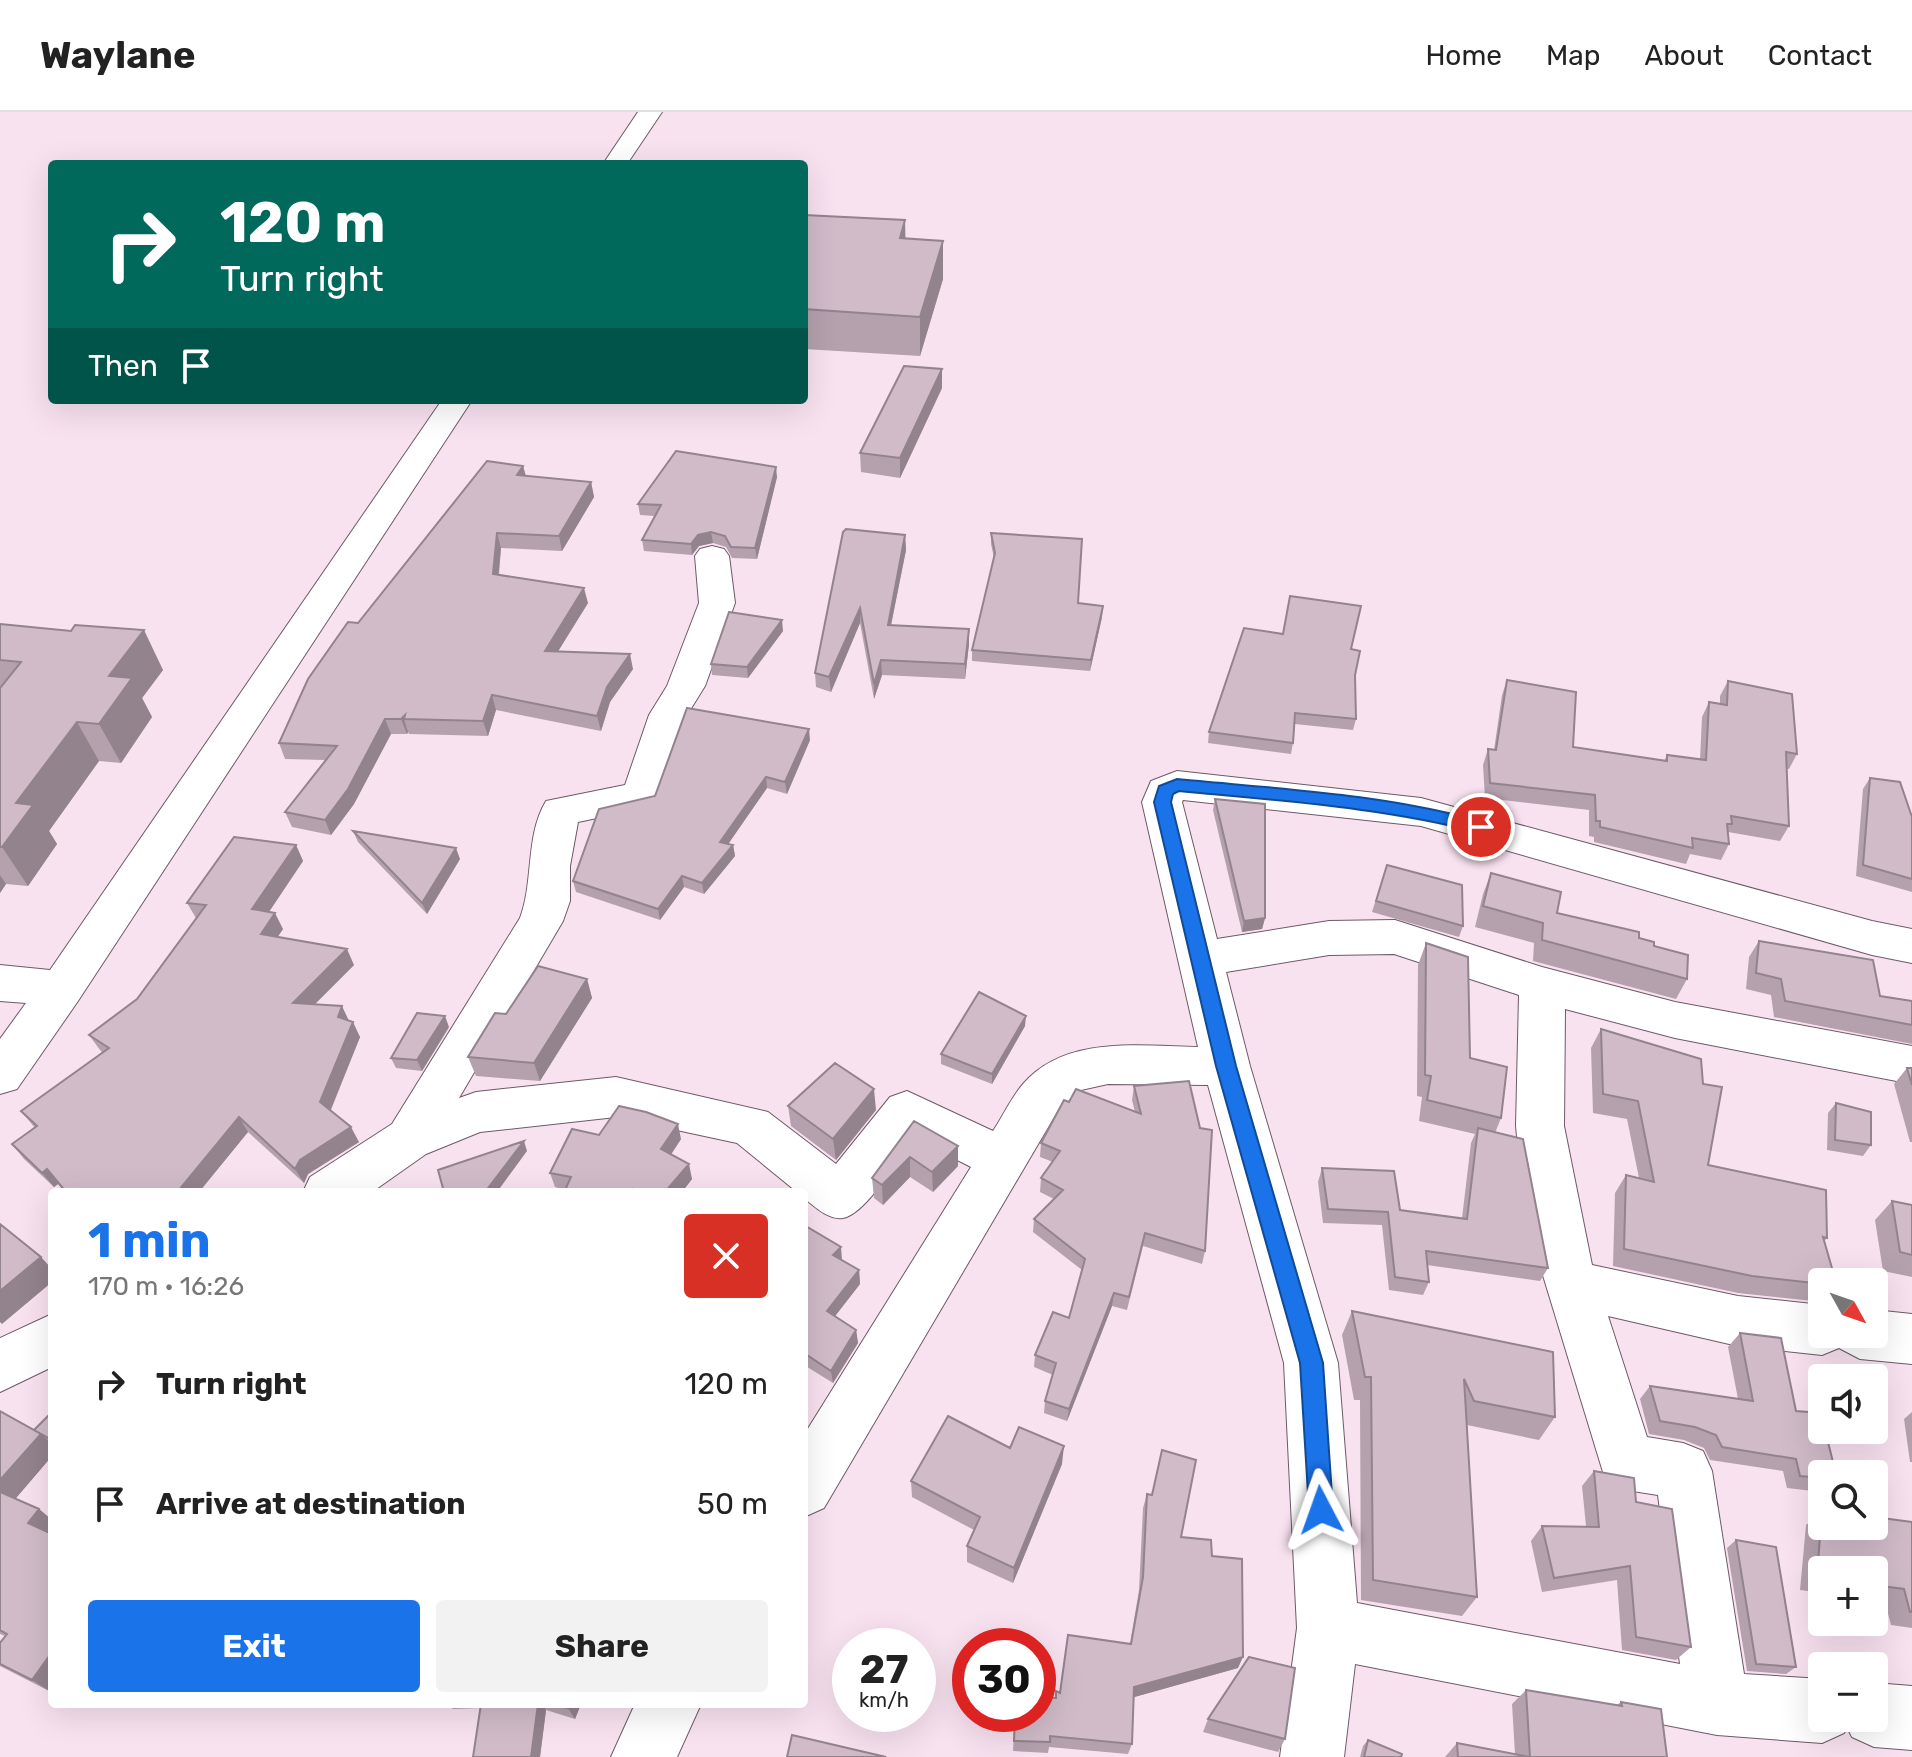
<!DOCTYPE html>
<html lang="en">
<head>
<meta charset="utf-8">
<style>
  :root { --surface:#fff; --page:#f2f2f2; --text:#222; --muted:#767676; --line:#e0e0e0; --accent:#1a73e8 }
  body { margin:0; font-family:Rubik,sans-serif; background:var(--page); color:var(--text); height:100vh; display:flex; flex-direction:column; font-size:30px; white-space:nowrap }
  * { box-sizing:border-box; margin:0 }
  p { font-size:26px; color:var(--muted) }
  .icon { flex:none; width:44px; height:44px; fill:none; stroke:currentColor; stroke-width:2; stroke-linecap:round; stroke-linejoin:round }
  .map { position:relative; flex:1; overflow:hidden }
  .drawer { position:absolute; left:48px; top:1076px; width:760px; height:520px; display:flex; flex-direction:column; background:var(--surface); border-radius:8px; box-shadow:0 8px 32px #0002 }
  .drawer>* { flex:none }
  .guide { position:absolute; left:48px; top:48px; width:760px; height:244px; border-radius:8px; box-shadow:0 8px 32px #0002; background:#00695c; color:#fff; overflow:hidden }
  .needle { width:52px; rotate:130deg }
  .fabs { position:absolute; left:1808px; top:1156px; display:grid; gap:16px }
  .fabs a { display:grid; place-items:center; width:80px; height:80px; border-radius:8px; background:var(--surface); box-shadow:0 8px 32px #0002; font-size:40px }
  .speed { position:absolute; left:832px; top:1516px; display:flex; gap:16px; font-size:40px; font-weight:700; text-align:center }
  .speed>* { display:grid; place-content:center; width:104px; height:104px; border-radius:50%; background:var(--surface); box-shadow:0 8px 32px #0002; line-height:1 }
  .speed small { font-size:20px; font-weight:400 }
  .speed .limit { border:12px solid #d22; background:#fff; color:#111 }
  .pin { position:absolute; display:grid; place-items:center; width:68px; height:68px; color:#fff; margin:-34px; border:4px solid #fff; border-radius:50%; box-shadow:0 2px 8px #0007 }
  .me { position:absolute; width:88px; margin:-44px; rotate:356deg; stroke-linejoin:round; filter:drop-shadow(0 0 6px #0008) }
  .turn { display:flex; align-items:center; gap:28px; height:168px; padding:0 40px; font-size:36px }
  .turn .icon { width:104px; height:104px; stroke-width:2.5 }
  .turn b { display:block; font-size:56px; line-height:68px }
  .then { display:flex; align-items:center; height:76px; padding:0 40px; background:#0003; gap:16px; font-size:30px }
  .round { display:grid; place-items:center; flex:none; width:84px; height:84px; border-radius:8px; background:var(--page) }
  .summary { display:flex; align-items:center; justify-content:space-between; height:136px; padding:0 40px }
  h1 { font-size:48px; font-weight:700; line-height:60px; color:var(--accent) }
  .primary-button { display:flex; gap:16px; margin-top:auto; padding:16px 40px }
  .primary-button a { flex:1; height:92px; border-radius:8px; background:var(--accent); color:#fff; font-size:32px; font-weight:700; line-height:92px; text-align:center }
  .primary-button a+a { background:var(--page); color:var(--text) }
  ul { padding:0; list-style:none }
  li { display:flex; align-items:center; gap:24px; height:120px; padding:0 40px }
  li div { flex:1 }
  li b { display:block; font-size:30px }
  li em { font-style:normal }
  header { display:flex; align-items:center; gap:48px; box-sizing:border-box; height:112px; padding:0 40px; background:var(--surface); border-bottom:2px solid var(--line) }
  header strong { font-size:38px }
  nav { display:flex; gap:44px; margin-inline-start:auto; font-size:28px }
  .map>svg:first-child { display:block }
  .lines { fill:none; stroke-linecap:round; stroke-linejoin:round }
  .minor-casing { stroke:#6d5a66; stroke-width:2 }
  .minor { fill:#fff; fill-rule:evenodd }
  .wall { fill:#b4a1ad }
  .shaded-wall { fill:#92838d }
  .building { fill:#d1bbc9; stroke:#92838d; stroke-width:2 }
  .route { fill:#1a73e8; stroke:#114b97; stroke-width:2 }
</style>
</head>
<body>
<header>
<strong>Waylane</strong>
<nav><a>Home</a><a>Map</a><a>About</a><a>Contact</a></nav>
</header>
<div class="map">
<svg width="1912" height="1645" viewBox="0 0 1912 1645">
  <rect width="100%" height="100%" fill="#f9e2f0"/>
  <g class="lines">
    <defs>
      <path id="minor" d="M638,0H662L627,52H603Z
        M442,288H472L78,889L17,977L0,982V927L26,891L0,889V853L50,858Z
        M712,434L724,437L729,444L735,491L705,574L687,603L661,684L655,694L578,710L570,754V789L563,809L459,986L476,980L616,965L768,1000L836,1052L890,985L907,979L993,1019C1003,1004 1011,986 1023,972C1065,923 1140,934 1198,935L1142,690L1151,669L1177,659L1421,686L1872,809L1912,817V851L1872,843L1421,714L1183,688L1182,690L1217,827L1329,809L1395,808L1542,855L1675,890L1912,934V972L1675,926L1565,897L1564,1014L1592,1153L1738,1184L1822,1193V1222H1874V1198L1912,1202V1252L1860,1247L1839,1236L1822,1243L1738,1234L1608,1204L1647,1325L1683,1331L1703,1339L1712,1359L1744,1562L1822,1567V1606H1874V1571L1912,1574V1638L1874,1635L1852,1625L1847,1615L1844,1621L1822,1631L1717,1623L1355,1552L1344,1645H1280L1297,1516L1284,1251L1208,973L1108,972L1081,978L1057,1000L824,1396L804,1405V1323L971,1055L914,1026C899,1046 866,1102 843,1106C828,1108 814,1094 804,1086V1080H797L737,1031L616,1005L480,1020L426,1042L372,1080H303L310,1065L392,1012L520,806C534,769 525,724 546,689L625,673L649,603L667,574L699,491L695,444L700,437ZM1394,842L1519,883L1516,1014L1519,1046L1538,1147L1606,1370L1626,1378L1658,1383L1680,1552L1357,1491L1338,1251L1250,954L1226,860L1329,843Z
        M52,1202V1255L0,1280V1226Z
        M635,1592H701L677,1645H611Z"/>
    </defs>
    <use href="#minor" class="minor-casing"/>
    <use href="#minor" class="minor"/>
  </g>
  <path class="wall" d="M804,103L906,127L943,167L920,244L804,237Z
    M942,276L900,366L861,360L860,341Z
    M523,354L526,364L591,370L594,385L562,439L501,436L499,463L588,491L558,539L633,557L610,590L601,619L496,598L488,624L409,622L408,620L407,622H391L354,692L331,723L292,715L285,700L325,648L285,647L279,631L358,511Z
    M777,365L757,447L732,446L726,435L713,431L699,434L692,443L644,439L642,428L655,404L640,403L638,392Z
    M991,421L1078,491L1102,505L1090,559L972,549V538L994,446L991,432Z
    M905,423L906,438L891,513L969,517V532L965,567L882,563L874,587L860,511L831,580L816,575L815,561Z
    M0,512L163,558L142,586L152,605L121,651L99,649L49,719L57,732L28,774L6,772L0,781Z
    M783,519L748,566L712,563L711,552Z
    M1351,537L1355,563L1356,607L1353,618L1295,612L1293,631L1291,642L1208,631L1209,620Z
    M1507,568L1573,635L1664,649L1667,643L1700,648L1702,605L1709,590L1720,592V584L1728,569L1797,642L1789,657H1787L1789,714L1780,729L1728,720L1729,732L1721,748L1690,742L1686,752L1594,730V725L1589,724V698L1485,686L1483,653L1488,637L1494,638L1502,583Z
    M810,628L787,682L767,676L728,732L733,733L735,744L704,782L684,775L660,808L576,780L573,769L655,684Z
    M1870,666L1912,705V780L1856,764L1863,677Z
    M1215,687L1265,806L1262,817L1242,820L1213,698Z
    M353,719L460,747L427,802L358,730Z
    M296,733L303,749L269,800L283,817L277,825L354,853L315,892L349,909L360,925L331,998L359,1030L308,1062L304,1071L248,1020L199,1080H65L58,1072L54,1075L24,1047L12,1032L35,1016L21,999L103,941L100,938L89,923L137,887L196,806L187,791Z
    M1387,753L1463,814L1459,825L1372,800Z
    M1491,761L1557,801L1639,826L1654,834L1687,867L1676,887L1533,849L1534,831L1475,815L1483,782Z
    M1759,829L1880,884L1912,889V932L1774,905L1771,883L1746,877L1749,845Z
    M1426,831L1470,946L1501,1006L1495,1021L1548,1156L1540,1169L1427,1153L1429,1170L1423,1183L1389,1178L1382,1113L1323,1111L1318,1070L1322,1056L1400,1098L1462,1106L1471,1031L1475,1022L1419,1009L1422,985L1417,984L1418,853Z
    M587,867L592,886L540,969L476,964L468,945L506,902Z
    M1025,914L992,972L941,952V942Z
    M449,915L422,959L396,956L391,946Z
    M1601,917L1708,1053L1827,1126L1824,1129L1822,1190L1738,1181L1613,1154L1615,1081L1626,1063L1639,1066L1627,1007L1593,1001L1591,936Z
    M1907,956H1912V1030H1910L1894,972Z
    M1134,974L1205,1139L1202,1152L1143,1134L1127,1198L1112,1194L1067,1309L1044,1301L1045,1289L1053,1263L1034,1255L1035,1243L1069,1206L1082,1158L1033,1120L1034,1107L1054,1087L1040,1080L1041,1066L1053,1050L1040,1045L1041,1031L1069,990L1135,1000L1132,988Z
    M1836,991L1871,1033L1863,1044L1827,1038L1828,1001Z
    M788,994L876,998L836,1048L791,1014Z
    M914,1009L958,1034V1054L933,1080L910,1065L883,1093L874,1086L872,1066Z
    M599,1023L681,1027L671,1042L692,1067L682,1080H564L565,1078L555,1075L550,1061Z
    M1892,1089L1912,1093V1165L1883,1159L1875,1108Z
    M804,1113L842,1148L859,1158L860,1172L835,1204L856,1218L858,1231L833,1271L804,1253Z
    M1352,1199L1555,1305L1539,1328L1467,1313L1477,1485L1462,1504L1361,1488L1360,1288H1354L1342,1223Z
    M1740,1221L1796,1299L1822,1362V1380L1787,1376L1783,1359L1710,1348L1704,1336L1684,1328L1649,1322L1640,1287L1650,1274L1738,1287L1728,1235Z
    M0,1299L52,1328V1344L15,1387L39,1397L52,1408V1417L49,1421L52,1422L51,1580L0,1554V1531L5,1524L0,1522Z
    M1912,1300V1350H1910L1904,1307Z
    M1010,1336L1062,1352L1013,1471L967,1450V1434L974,1418L912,1385L911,1369Z
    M1594,1359L1636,1390L1691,1535L1676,1548L1622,1538L1617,1468L1542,1480L1531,1429L1542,1414H1586L1582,1374Z
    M1147,1382L1181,1425L1212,1444L1238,1556L1134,1585L1132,1632L1128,1642L1049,1635L1048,1641L1013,1639L1015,1602H1038L1055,1586L1056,1579L1060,1581L1068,1523L1130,1532L1139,1478L1143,1396Z
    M1822,1399L1912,1410V1516L1891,1513L1885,1490L1874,1489V1458H1822V1481L1800,1478L1806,1413Z
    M1736,1428L1796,1555L1786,1562L1747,1559L1727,1436Z
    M1526,1578L1617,1593L1621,1590L1667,1645H1445L1457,1631L1515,1642L1512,1592Z
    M448,1592H581L575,1607L546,1598L540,1645H473L480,1596L453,1597Z
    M1208,1607L1285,1627L1278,1640L1203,1620Z
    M1368,1628L1401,1645H1360L1363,1634Z"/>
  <path class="shaded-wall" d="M905,108L906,147L900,126Z
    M943,129V167L920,244V205Z
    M942,257V276L900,366V346Z
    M523,354L527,369L517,363Z
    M776,355L777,365L757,447L755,436Z
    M591,370L594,385L562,439L559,424Z
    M711,420L713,431L699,434L692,443L691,432L698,423Z
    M497,421L501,436L497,477L493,462Z
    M905,423L906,438L888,528V513Z
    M584,476L588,491L549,554L545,539Z
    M1103,494L1102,505L1090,559L1091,548Z
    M860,496V511L831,580L829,565Z
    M782,508L783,519L748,566L747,555Z
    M969,517V532L965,567V552Z
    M144,518L163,558L142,586L152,605L121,651L99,612L109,564Z
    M630,542L633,557L610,590L601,619L597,604L607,575Z
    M881,548L882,563L874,587V572Z
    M492,583L496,598L488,624L483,609Z
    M405,603L404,607L408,620L407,622L401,607Z
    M385,607L391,622L354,692L331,723L325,708Z
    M77,610L99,649L49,719L57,732L28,774L2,735L16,691Z
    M809,617L810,628L787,682L785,670Z
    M766,665L767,676L722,741L720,730Z
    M296,733L303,749L260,813L252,797Z
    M733,733L735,744L704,782L702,771Z
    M456,736L460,747L427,802L422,791Z
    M0,763L6,772L0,781Z
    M682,764L684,775L660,808L658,797Z
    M275,801L283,817L269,838L261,822Z
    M1265,806L1262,817L1242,820L1244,809Z
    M347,837L354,853L301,906L293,891Z
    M587,867L592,886L540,969L534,951Z
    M342,894L349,909L338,905Z
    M445,904L449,915L422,959L417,948Z
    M1026,904L1025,914L992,972V962Z
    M353,910L360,925L328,1004L320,990Z
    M874,977L876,998L836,1048L833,1027Z
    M239,1005L248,1020L199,1080H180L179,1078Z
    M678,1012L681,1027L665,1052L661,1037Z
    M351,1015L359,1030L308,1062L304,1071L295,1057L300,1048Z
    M524,1029L527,1039L497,1080H485Z
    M958,1034V1054L933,1080L932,1060Z
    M910,1045V1065L883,1093L882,1073Z
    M689,1052L692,1067L682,1080H665Z
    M47,1057L58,1072L54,1075L42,1061Z
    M841,1135L842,1148L833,1143Z
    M41,1145L52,1157V1170L2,1212L0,1210V1179Z
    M859,1158L860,1172L829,1212L827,1199Z
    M1114,1181L1112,1194L1067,1309L1069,1297Z
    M856,1218L858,1231L833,1271L831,1259Z
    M41,1322L52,1332V1344L11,1392L0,1383V1368Z
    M1064,1334L1062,1352L1013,1471L1014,1456Z
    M39,1397L52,1408V1417L46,1426L28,1411Z
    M52,1540V1579L51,1580L32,1568Z
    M1243,1545L1238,1556L1131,1586L1134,1575Z
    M538,1592H542L546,1598L540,1645H531Z
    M570,1592H581L575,1607L568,1596Z"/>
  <path class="building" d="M804,103L905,108L900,126L943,129L920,205L804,197Z
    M904,254L942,257L900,346L860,341Z
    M676,339L776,355L755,436L731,435L725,424L711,420L698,423L691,432L642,428L661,393L638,392Z
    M487,349L523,354L517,363L591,370L559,424L497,421L493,462L584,476L545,539L630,542L607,575L597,604L492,583L483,609L404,607L405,603L401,607H385L348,677L325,708L285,700L337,634L279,631L308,567L348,510L358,511Z
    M846,417L905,423L888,513L969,517L965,552L881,548L874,572L860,496L829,565L815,561L843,420Z
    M991,421L1082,427L1078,491L1103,494L1091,548L972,538L995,441Z
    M1290,484L1361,494L1351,537L1360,539L1355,563L1356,607L1295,601L1293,631L1209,620L1244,516L1283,522Z
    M729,500L782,508L747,555L711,552Z
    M0,512L71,519L75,513L144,518L109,564L132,566L99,612L77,610L16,691L33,693L2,735H0V576L21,550L0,548Z
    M1507,568L1576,580L1573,635L1667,649V643L1706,648L1709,590L1727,593L1728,569L1792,582L1797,642L1786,640L1789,714L1731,704L1732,712H1727L1729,732L1692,726L1693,736L1600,715V709H1596L1595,683L1490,671L1488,637L1496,638Z
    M687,596L809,617L785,670L766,665L720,730L733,733L702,771L682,764L658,797L573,769L599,697L655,684Z
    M1870,666L1900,670L1912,705V767L1863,753Z
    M1215,687L1265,692V806L1244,809Z
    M353,719L456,736L422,791Z
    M234,725L296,733L252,797L275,801L261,822L347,837L293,891L342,894L338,905L353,910L320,990L351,1015L300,1048L295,1057L239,1005L179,1078L183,1080H66L47,1057L42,1061L12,1032L37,1014L21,999L109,936L89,923L137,887L206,793L187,791Z
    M1387,753L1462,773L1463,814L1376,789Z
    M1491,761L1561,780L1557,801L1639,820V826L1654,830V834L1688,843L1687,867L1542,828L1543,811L1483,794Z
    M1759,829L1873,848L1880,884L1912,889V913L1785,889L1781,867L1756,861Z
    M1426,831L1468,845L1470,946L1507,955L1501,1006L1427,988L1431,964L1425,963Z
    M538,854L587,867L534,951L468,945L495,901L506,902Z
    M979,880L1026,904L992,962L941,942Z
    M417,901L445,904L417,948L391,946Z
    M1601,917L1701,947L1703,972L1722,975L1708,1053L1826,1078L1827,1126L1823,1125L1836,1170H1822V1172L1752,1164L1624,1137L1626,1063L1654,1070L1638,989L1603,982Z
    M835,951L874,977L833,1027L788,994Z
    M1907,956H1912V973Z
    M1189,969L1200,1016L1212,1018L1205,1139L1145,1121L1129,1185L1114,1181L1069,1297L1045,1289L1056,1251L1035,1243L1053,1200L1069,1206L1085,1147L1034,1107L1063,1078L1041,1066L1060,1039L1041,1031L1064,988L1069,990L1076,977L1141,1002L1134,974Z
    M1836,991L1871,1000V1033L1835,1028Z
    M619,994L646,1000L678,1012L661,1037L689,1052L665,1080H639L633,1077L632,1080H564L571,1065L550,1061L572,1017L599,1023Z
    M914,1009L958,1034L932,1060L910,1045L882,1073L872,1066Z
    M1478,1016L1523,1027L1548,1156L1426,1139L1429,1170L1395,1165L1388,1100L1328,1097L1322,1056L1394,1059L1400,1098L1467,1107Z
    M524,1029L485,1080H444L438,1058Z
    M1892,1089L1912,1093V1143L1900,1140Z
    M0,1112L41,1145L0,1179Z
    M804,1113L841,1135L833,1143L859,1158L827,1199L856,1218L831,1259L804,1241Z
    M1352,1199L1553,1240L1555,1305L1474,1289L1464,1267L1477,1485L1373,1468L1371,1265H1365Z
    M1740,1221L1781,1226L1796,1299L1821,1301L1822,1318H1825L1836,1362H1822V1366L1800,1364L1796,1347L1722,1335L1716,1323L1695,1315L1660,1309L1650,1274L1753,1289Z
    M0,1299L41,1322L0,1368Z
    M52,1300V1328L34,1318Z
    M948,1304L1010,1336L1019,1315L1064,1334L1014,1456L967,1434L980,1405L911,1369Z
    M1162,1338L1196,1348L1181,1425L1211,1428L1212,1444L1242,1447L1243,1545L1134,1575L1132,1632L1050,1624V1630L1014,1629L1015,1602H1038V1585L1056,1586V1579L1060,1581L1068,1523L1131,1532L1143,1465L1147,1382L1152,1383Z
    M1594,1359L1634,1366L1636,1390L1672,1397L1691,1535L1636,1525L1630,1454L1554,1466L1542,1414L1599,1415Z
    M0,1380L39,1397L28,1411L52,1422V1540L32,1568L0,1552V1531L7,1522L0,1518Z
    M1822,1399V1414H1874V1405L1912,1410V1500H1910L1904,1477L1874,1473V1458H1822V1465L1817,1464Z
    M1736,1428L1776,1435L1796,1555L1756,1552Z
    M1249,1545L1295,1556L1285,1627L1208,1607Z
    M1526,1578L1622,1594L1621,1590L1661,1597L1667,1645H1458L1457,1631L1530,1645Z
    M481,1592H538L531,1645H473Z
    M553,1592H570L568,1596Z
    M792,1623L886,1645H787Z
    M1368,1628L1402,1642L1401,1645H1364Z"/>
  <path class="route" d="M1177,667C1281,677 1386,682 1487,711L1489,715L1481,721C1382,695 1280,689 1179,679L1173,682L1171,690L1236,954L1323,1251L1333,1398L1329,1407L1321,1410L1312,1407L1309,1398L1300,1251L1216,954L1154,690L1159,674Z"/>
</svg>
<div class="fabs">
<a><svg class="needle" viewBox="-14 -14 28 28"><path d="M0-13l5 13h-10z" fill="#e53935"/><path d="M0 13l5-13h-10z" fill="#767676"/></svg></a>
<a><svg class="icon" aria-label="sound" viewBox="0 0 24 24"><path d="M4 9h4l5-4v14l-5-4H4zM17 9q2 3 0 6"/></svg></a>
<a><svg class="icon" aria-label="search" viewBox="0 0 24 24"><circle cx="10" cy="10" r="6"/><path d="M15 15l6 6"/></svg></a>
<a>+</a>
<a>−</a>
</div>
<div class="speed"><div>27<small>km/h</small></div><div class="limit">30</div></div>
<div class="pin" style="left:1481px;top:715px;background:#d93025"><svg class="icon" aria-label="arrive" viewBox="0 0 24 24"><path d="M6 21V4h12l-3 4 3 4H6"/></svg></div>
<svg class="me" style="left:1321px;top:1398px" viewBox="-20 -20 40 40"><path d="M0-17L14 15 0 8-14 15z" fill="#1a73e8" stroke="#fff" stroke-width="4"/></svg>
<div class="guide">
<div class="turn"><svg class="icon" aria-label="right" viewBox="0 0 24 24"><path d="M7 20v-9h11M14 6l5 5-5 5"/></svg><div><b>120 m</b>Turn right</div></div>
<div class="then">Then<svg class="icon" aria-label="arrive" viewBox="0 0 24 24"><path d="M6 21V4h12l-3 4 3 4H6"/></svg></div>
</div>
<section class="drawer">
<div class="summary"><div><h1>1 min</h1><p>170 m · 16:26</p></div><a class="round" style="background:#d93025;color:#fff"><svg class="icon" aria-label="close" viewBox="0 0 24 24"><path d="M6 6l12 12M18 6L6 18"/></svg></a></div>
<ul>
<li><svg class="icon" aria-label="right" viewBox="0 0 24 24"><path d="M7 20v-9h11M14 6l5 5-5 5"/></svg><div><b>Turn right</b></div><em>120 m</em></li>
<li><svg class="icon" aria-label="arrive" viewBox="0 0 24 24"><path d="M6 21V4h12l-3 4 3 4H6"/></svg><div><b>Arrive at destination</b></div><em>50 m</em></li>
</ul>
<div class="primary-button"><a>Exit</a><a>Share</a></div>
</section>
</div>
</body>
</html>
